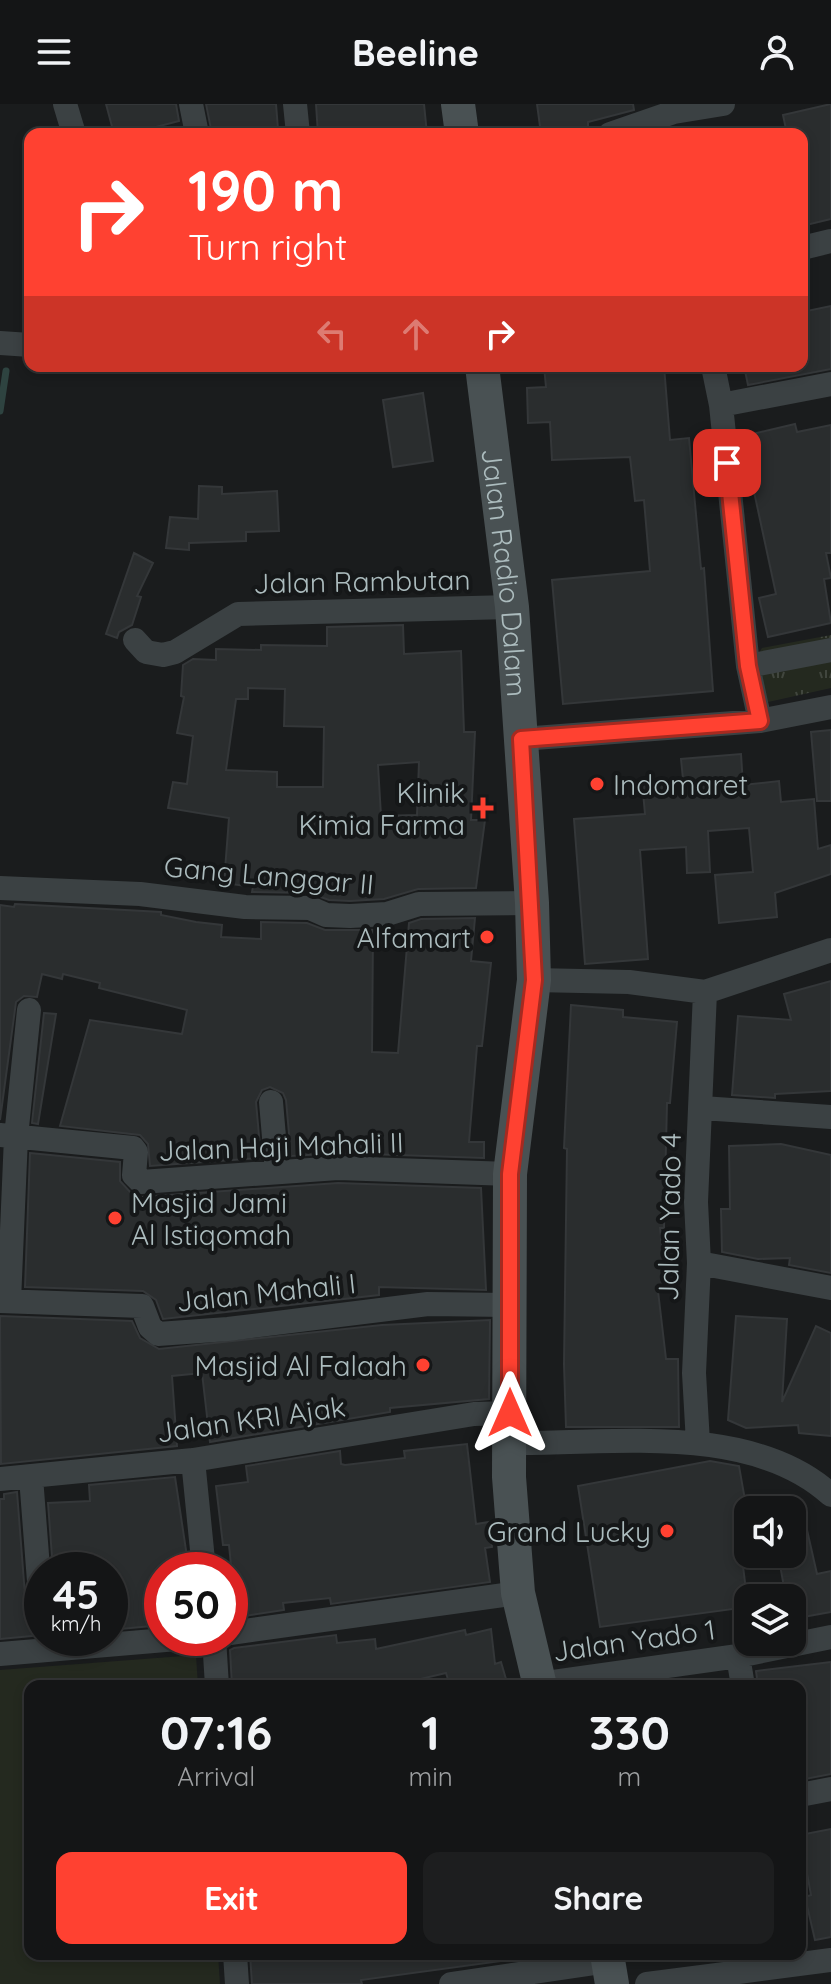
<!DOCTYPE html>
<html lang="en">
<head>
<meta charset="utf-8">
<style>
  :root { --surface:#141516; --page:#1d1e1f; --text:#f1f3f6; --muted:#9d9fa1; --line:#333435; --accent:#ff4131 }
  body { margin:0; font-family:Quicksand,sans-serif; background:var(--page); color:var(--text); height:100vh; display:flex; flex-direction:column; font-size:30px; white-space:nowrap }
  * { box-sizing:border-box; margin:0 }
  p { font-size:26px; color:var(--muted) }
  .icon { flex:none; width:44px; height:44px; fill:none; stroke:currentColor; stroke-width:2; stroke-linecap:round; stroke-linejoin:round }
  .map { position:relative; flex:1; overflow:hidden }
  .side { position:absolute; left:24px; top:1576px; width:782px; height:280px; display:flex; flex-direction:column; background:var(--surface); border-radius:16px; box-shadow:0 4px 12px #0003,0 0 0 2px var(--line) }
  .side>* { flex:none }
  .guide { position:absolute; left:24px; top:24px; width:784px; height:244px; border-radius:16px; box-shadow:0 4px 12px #0003,0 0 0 2px var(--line); background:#ff4131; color:#fff; overflow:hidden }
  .controls { position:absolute; left:734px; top:1392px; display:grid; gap:16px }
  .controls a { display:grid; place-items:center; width:72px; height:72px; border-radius:16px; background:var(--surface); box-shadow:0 4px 12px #0003,0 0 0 2px var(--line); font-size:40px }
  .speed { position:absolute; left:24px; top:1448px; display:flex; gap:16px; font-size:40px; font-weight:700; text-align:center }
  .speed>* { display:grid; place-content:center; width:104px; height:104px; border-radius:50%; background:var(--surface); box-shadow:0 4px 12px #0003,0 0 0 2px var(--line); line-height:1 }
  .speed small { font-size:20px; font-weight:400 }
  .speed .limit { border:12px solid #d22; background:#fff; color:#111 }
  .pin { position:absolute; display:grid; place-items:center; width:68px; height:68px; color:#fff; margin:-34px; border-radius:16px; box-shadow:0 4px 12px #0006 }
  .me { position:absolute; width:88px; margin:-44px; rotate:0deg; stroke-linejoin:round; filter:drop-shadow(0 0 6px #0008) }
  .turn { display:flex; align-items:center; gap:28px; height:168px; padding:0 32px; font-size:36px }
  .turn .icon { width:104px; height:104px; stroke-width:2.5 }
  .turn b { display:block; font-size:56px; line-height:68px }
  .lanes { display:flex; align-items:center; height:76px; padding:0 32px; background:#0003; justify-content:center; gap:40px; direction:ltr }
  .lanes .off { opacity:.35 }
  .eta { display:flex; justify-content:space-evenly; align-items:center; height:136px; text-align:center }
  .eta b { font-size:48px; font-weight:700; line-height:56px }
  .cta { display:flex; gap:16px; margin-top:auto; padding:16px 32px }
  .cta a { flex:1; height:92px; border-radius:16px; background:var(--accent); color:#fff; font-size:32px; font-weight:700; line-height:92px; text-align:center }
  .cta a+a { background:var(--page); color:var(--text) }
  header { display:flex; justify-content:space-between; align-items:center; height:104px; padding:0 32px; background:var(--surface); font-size:36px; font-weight:700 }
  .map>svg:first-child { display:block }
  .grass { fill:#24291f }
  .park { fill:url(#park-tufts) }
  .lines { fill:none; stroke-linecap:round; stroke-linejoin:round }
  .stream { stroke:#2e4340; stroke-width:7 }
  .building { fill:#2a2d2e; stroke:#343739; stroke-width:2; fill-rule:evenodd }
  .street { stroke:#3b4143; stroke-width:24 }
  .secondary { stroke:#495153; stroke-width:34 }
  .route-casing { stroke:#a62a20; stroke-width:20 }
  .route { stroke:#ff4131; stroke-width:14 }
  .poi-dot { fill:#ff4131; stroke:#151718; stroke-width:3 }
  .labels { text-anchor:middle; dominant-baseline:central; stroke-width:8; stroke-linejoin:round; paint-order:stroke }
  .street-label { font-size:28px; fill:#acbcbe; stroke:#151718 }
  .poi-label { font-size:28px; fill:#acbcbe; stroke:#151718; text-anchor:end }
</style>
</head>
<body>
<header><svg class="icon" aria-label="menu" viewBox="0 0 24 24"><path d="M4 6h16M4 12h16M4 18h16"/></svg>Beeline<svg class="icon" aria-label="person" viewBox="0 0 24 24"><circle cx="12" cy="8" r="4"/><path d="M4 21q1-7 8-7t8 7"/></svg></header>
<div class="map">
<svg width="831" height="1880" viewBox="0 0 831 1880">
  <defs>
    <pattern id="park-tufts" width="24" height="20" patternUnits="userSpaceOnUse" patternTransform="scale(2)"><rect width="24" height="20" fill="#24291f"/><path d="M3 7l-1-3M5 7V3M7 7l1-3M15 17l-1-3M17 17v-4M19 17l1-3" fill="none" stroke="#41463e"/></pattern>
  </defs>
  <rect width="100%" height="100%" fill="#1a1c1d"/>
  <path class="grass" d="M196,1551L198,1582H30V1850H218L220,1880H0V1566Z"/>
  <path class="park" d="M831,531V584L768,598L751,562L762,544Z"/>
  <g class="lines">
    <path class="stream" d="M0,307L6,267"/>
  </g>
  <path class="building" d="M106,0H176L179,17L129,30H114Z
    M206,0H276L278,25L212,30Z
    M316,0H424L427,30H318Z
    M537,0H633L634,6L588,18V24L541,30Z
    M831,0V115L802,122V30H787L783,11Z
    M831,202V265L748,281L744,262H802V208Z
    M544,262H664L670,336L689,334L701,465L704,464L713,587L563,600L552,476L650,467L644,396L635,397L630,353L552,356L550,318L528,319L527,284L546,283Z
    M423,289L433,357L393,363L383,296Z
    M795,320L797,328L831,321V449H826L831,474L824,475L831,519L768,533L759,494L776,490L753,383L746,385L739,333Z
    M199,382L222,383V390L277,387L279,427L246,428V437L189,439V446L166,444L170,413L198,415Z
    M134,449L153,459L137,492L141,493L132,521L119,528L117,534L106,530Z
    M403,521L404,550L461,547L464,628H475L471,716H485L476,784L418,785L384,795L350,797L329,796L310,789L252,788L253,783L224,779L229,714L168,704L173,678L187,680L193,632L177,629L184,593L181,592L183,561L193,555L216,556V545L261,546V541L327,542V523ZM248,584L285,585L284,622L324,623L323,683H277V668L226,666L236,595H248ZM419,658L417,711L381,712L378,661Z
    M831,626V697H817L811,628Z
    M741,650L743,681L779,677L781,698L814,695L818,745L831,741V770L775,789L777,813L719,819L715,771L753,768L749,724L708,727L710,768L687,769L686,743L640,746L648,855L585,860L574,715L645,710L642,677L683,675L681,655Z
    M15,800L161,808V811L196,818L222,821L221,833L261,835V818L307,819L325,826H373L372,948L398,949L409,819L421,815L475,814L471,857L491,859L482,942H477L469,1038H484V1054L339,1049L291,1052L286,996L283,989L270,983L262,986L256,998L261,1054L150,1062L148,1040L140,1031L60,1022L90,916L182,930L187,906L99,884L100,879L63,870L62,875L42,870L37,893L24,892L16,898L0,1016V801L14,803Z
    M831,877V987L775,990V994L732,991L738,912L791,916L784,890Z
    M571,901L623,906V913L677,918L670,999H667L664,1124H660L667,1186L658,1187L666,1255H678L679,1323H566L564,1260L567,1045L564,1044Z
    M44,909L56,910L38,1020L32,1019Z
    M781,1040L831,1051V1169L789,1161L790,1154L758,1155L722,1148L721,1105H730L729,1042Z
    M30,1049L120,1058V1077L131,1089L141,1093L338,1079L481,1084L486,1186L379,1183V1191L163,1215L156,1196L143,1187L25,1183Z
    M0,1212L132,1217L140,1234L159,1245L382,1221L490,1216L489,1295L390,1304V1308L210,1338L202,1269L172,1272L177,1342L1,1360Z
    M736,1212L787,1215L782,1298L816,1222L831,1229V1332L799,1329L798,1321L746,1324L728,1316Z
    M467,1340L476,1420L489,1418L492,1443L485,1444L490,1478L331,1500L330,1494L283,1499L284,1506L230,1514V1483L233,1482L229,1441H223L216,1382L248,1378L246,1362L340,1347L341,1360L345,1361L405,1354L404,1347Z
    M710,1357L739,1362L748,1413V1461L743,1462L748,1503L600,1523L578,1382Z
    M175,1373L189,1466H162V1521L110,1526V1466H53L48,1399L90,1397L89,1381Z
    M17,1388L27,1517L30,1525L42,1531L0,1535V1395H4V1390Z
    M800,1395L817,1470L831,1467V1508L792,1515V1494H786L778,1450H792V1396Z
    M491,1525L495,1560L501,1558L508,1582H450L446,1569L412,1577L413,1582H308L307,1577L232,1582L230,1546L234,1544L336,1531L337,1539L375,1535L376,1545L465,1526L466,1531Z
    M831,1558V1670L800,1676V1582H758L756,1567Z
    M831,1725V1833L815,1836L805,1793L811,1791L800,1731Z
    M250,1850H553L361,1876L362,1880H252Z"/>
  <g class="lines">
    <path class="street" d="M65,0L74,30
      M191,0L197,30
      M295,0L298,30
      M610,30L674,8L723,0
      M802,144L831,137
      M0,239L30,241
      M713,262L721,301L748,562L760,617
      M721,301L831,280
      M135,536L146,548L163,551L175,548L238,510L512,503
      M748,562L831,546
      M521,635L760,617L831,603
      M0,784L140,790L245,803L310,804L326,811L350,812L387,810L419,800L532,799
      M534,876L629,878L705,888L831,846
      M271,998L277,1068
      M702,1004L831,1013
      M0,1031L133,1044L136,1048L134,1071L141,1078L338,1064L510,1070
      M699,1159L831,1184
      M0,1197L142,1202L150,1223L158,1230L228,1225L428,1200L509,1201
      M9,1197L16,1033L29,906
      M509,1339C610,1340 751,1318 831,1391
      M698,1339L694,1269L699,1159L696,1098L705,888
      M193,1356L204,1466
      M31,1373L42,1516
      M0,1375L193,1356L474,1310L510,1309
      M230,1529L518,1489
      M214,1534L217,1582
      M0,1550L189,1534
      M738,1552L743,1582
      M539,1580L738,1552L831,1533
      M800,1691L831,1685
      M235,1850L237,1880
      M451,1880L609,1857
      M647,1880L831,1856"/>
    <g class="secondary">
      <path d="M458,0L462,30"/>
      <path id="s1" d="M482,262L512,503L532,799L534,876L510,1070L509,1373L518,1489L540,1582"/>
      <path d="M607,1850L612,1880"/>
    </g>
  </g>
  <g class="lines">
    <defs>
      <path id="route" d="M510,1309V1070L534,876L521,635L760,617L748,562L727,359"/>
    </defs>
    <use href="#route" class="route-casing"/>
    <use href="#route" class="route"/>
  </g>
  <g class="poi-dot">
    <circle cx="597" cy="680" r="8"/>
    <path d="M479 692h8v8h8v8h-8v8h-8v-8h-8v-8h8z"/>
    <circle cx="487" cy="833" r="8"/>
    <circle cx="115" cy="1114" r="8"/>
    <circle cx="423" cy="1261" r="8"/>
    <circle cx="667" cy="1427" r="8"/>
  </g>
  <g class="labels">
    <g class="street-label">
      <text stroke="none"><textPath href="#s1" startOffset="208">Jalan Radio Dalam</textPath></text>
      <text transform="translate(362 477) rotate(-1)">Jalan Rambutan</text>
      <text transform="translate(269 771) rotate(5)">Gang Langgar II</text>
      <text transform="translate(281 1042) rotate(-2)">Jalan Haji Mahali II</text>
      <text transform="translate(669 1113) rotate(-89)">Jalan Yado 4</text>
      <text transform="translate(266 1188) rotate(-6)">Jalan Mahali I</text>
      <text transform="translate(251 1315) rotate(-8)">Jalan KRI Ajak</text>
      <text transform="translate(634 1536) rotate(-8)">Jalan Yado 1</text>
    </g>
    <g class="poi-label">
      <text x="613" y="680" text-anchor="start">Indomaret</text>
      <text x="465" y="688">Klinik<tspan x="465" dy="32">Kimia Farma</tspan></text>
      <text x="471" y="833">Alfamart</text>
      <text x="131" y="1098" text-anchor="start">Masjid Jami<tspan x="131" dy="32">Al Istiqomah</tspan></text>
      <text x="407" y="1261">Masjid Al Falaah</text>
      <text x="651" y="1427">Grand Lucky</text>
    </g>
  </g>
</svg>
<div class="controls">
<a><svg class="icon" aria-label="sound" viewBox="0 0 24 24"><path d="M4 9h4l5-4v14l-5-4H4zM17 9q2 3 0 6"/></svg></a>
<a><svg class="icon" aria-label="layers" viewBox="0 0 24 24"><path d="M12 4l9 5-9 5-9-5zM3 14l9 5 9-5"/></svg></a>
</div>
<div class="speed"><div>45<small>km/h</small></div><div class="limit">50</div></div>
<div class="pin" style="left:727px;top:359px;background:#d93025"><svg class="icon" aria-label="arrive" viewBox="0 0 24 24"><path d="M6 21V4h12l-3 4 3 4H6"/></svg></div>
<svg class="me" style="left:510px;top:1309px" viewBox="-20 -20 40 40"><path d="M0-17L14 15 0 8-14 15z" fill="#ff4131" stroke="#fff" stroke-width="4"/></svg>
<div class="guide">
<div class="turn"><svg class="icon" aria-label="right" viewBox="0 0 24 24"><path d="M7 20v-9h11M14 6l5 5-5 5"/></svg><div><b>190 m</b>Turn right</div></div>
<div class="lanes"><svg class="icon off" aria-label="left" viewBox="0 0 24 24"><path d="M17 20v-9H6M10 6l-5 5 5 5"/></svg><svg class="icon off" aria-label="ahead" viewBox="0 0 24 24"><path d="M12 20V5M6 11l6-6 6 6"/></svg><svg class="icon" aria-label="right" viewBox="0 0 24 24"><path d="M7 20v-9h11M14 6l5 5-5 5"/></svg></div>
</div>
<section class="side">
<div class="eta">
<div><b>07:16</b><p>Arrival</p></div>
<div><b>1</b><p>min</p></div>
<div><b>330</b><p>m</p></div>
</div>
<div class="cta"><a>Exit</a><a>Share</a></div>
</section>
</div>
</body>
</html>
